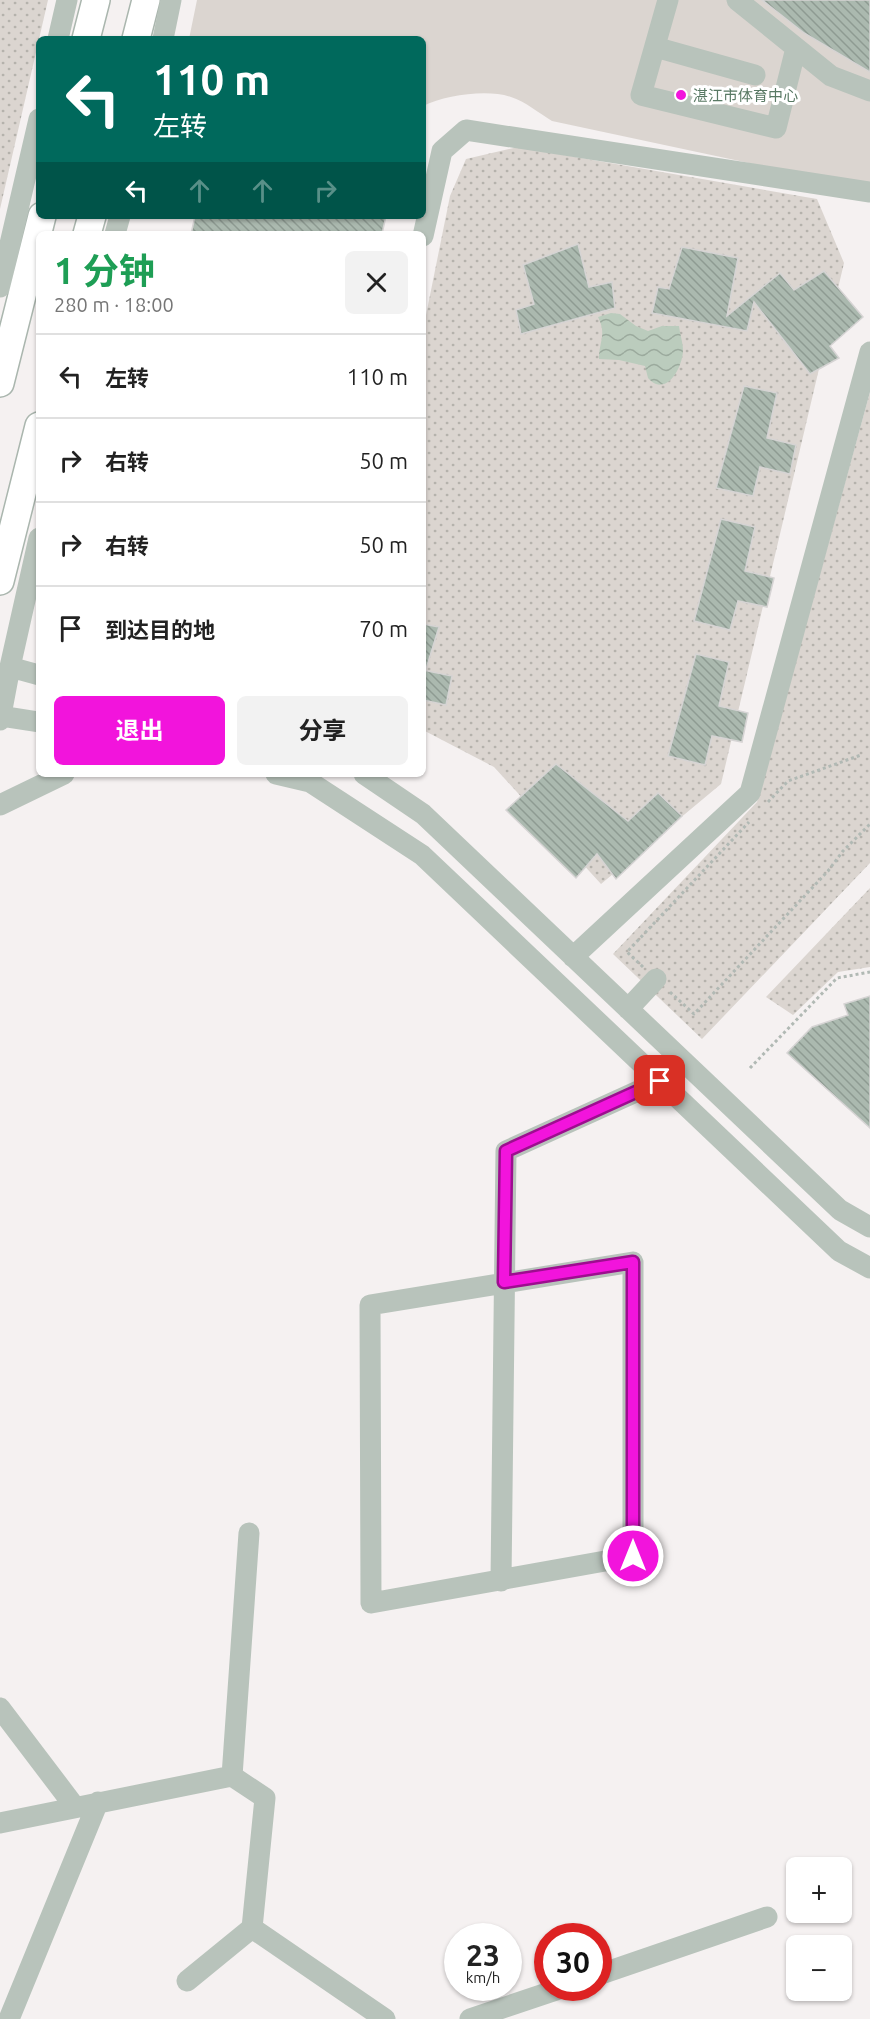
<!DOCTYPE html>
<html lang="zh">
<head>
<meta charset="utf-8">
<style>
  :root { --surface:#fff; --page:#f2f2f2; --text:#222; --muted:#767676; --line:#e0e0e0; --accent:#f214dc }
  body { margin:0; font-family:Ubuntu,"Noto Sans SC",sans-serif; background:var(--page); color:var(--text); height:100vh; display:flex; flex-direction:column; font-size:22px; white-space:nowrap }
  * { box-sizing:border-box; margin:0 }
  p { font-size:20px; color:var(--muted) }
  .icon { flex:none; width:33px; height:33px; fill:none; stroke:currentColor; stroke-width:2; stroke-linecap:round; stroke-linejoin:round }
  .map { position:relative; flex:1; overflow:hidden }
  .side { position:absolute; left:36px; top:231px; width:390px; height:546px; display:flex; flex-direction:column; background:var(--surface); border-radius:9px; box-shadow:0 2px 4px #0004 }
  .side>* { flex:none }
  .guide { position:absolute; left:36px; top:36px; width:390px; height:183px; border-radius:9px; box-shadow:0 2px 4px #0004; background:#00695c; color:#fff; overflow:hidden }
  .controls { position:absolute; left:786px; top:1857px; display:grid; gap:12px }
  .controls a { display:grid; place-items:center; width:66px; height:66px; border-radius:9px; background:var(--surface); box-shadow:0 2px 4px #0004; font-size:30px }
  .speed { position:absolute; left:444px; top:1923px; display:flex; gap:12px; font-size:30px; font-weight:700; text-align:center }
  .speed>* { display:grid; place-content:center; width:78px; height:78px; border-radius:50%; background:var(--surface); box-shadow:0 2px 4px #0004; line-height:1 }
  .speed small { font-size:15px; font-weight:400 }
  .speed .limit { border:9px solid #d22; background:#fff; color:#111 }
  .pin { position:absolute; display:grid; place-items:center; width:51px; height:51px; color:#fff; margin:-26px; border-radius:12px; box-shadow:0 3px 9px #0006 }
  .me { position:absolute; width:66px; margin:-33px; rotate:0deg; stroke-linejoin:round; filter:drop-shadow(0 0 4px #0008) }
  .turn { display:flex; align-items:center; gap:21px; height:126px; padding:0 18px; font-size:27px }
  .turn .icon { width:78px; height:78px; stroke-width:2.5 }
  .turn b { display:block; font-size:42px; line-height:51px }
  .lanes { display:flex; align-items:center; height:57px; padding:0 18px; background:#0003; justify-content:center; gap:30px; direction:ltr }
  .lanes .off { opacity:.35 }
  .round { display:grid; place-items:center; flex:none; width:63px; height:63px; border-radius:9px; background:var(--page) }
  .head { display:flex; align-items:center; justify-content:space-between; height:102px; padding:0 18px }
  h1 { font-size:36px; font-weight:700; line-height:45px; color:#1e9e55 }
  .action { display:flex; gap:12px; margin-top:auto; padding:12px 18px }
  .action a { flex:1; height:69px; border-radius:9px; background:var(--accent); color:#fff; font-size:24px; font-weight:700; line-height:69px; text-align:center }
  .action a+a { background:var(--page); color:var(--text) }
  ul { padding:0; list-style:none }
  li { display:flex; align-items:center; gap:18px; height:84px; padding:0 18px; border-top:2px solid var(--line) }
  li div { flex:1 }
  li b { display:block; font-size:22px }
  li em { font-style:normal }
  .map>svg:first-child { display:block }
  .green { fill:url(#green-dots) }
  .pitch { fill:#dbd5d0 }
  .water { fill:url(#water-waves) }
  .building { fill:url(#building-back-hatch); stroke:#d6d4d4; stroke-width:1.5 }
  .lines { fill:none; stroke-linecap:round; stroke-linejoin:round }
  .major-casing { stroke:#aab6ae; stroke-width:30 }
  .path { stroke:#b1b9b4; stroke-width:3; stroke-dasharray:3 3; stroke-linecap:butt }
  .minor { stroke:#b8c3bb; stroke-width:21 }
  .major { stroke:#fff; stroke-width:27 }
  .route-casing { stroke:#9d0d8f; stroke-width:15 }
  .route { stroke:#f214dc; stroke-width:10 }
  .poi-dot { fill:#f214dc; stroke:#fff; stroke-width:2 }
  .labels { text-anchor:middle; dominant-baseline:central; stroke-width:6; stroke-linejoin:round; paint-order:stroke }
  .poi-label { font-size:15px; fill:#597964; stroke:#fff; text-anchor:start }
</style>
</head>
<body>
<div class="map">
<svg width="870" height="2019" viewBox="0 0 870 2019">
  <defs>
    <pattern id="green-dots" width="8" height="8" patternUnits="userSpaceOnUse" patternTransform="scale(1.5)"><rect width="8" height="8" fill="#dbd5d0"/><path d="M2 2h.1M6 6h.1" fill="none" stroke="#b5b2ac" stroke-width="1.8" stroke-linecap="round"/></pattern>
    <pattern id="water-waves" width="16" height="10" patternUnits="userSpaceOnUse" patternTransform="scale(1.5)"><rect width="16" height="10" fill="#bbccbd"/><path d="M0 5q4-4 8 0t8 0" fill="none" stroke="#9baa9d"/></pattern>
    <pattern id="building-back-hatch" width="6" height="6" patternUnits="userSpaceOnUse" patternTransform="scale(1.5)"><rect width="6" height="6" fill="#abb9af"/><path d="M-1 5l2 2M0 0l6 6M5-1l2 2" fill="none" stroke="#8e9b92"/></pattern>
  </defs>
  <rect width="100%" height="100%" fill="#f5f1f1"/>
  <path class="green" d="M0,0H48L0,209Z
    M518,147L817,199L844,263L721,784L601,884L494,767L423,730V330L450,196L466,159Z
    M870,392V863L702,1039L613,954L757,802Z
    M870,888V967L838,972L793,1015L766,997Z"/>
  <path class="pitch" d="M197,0H870V189L552,121C540,114 525,101 511,97C487,89 446,95 423,106V39H189Z"/>
  <path class="water" d="M611,313L620,314L636,326L648,331L662,326H679C680,334 683,343 683,350C683,363 672,389 656,384C653,383 650,380 648,378L645,366L619,360L599,359C599,341 607,335 598,317Z"/>
  <path class="building" d="M762,0H870V72L804,33Z
    M195,216H386L382,234H191Z
    M578,244L589,287L612,282L615,308L521,334L516,310L534,304L523,265Z
    M682,247L738,258L727,316L780,273L794,290L824,271L863,317L830,346L839,358L810,374L754,302L747,331L652,313L658,287L669,289Z
    M744,386L777,393L767,438L796,445L790,474L760,467L753,496L716,488Z
    M721,519L755,527L745,571L774,578L767,607L738,601L730,630L694,621Z
    M423,624L439,627L426,669L423,668Z
    M696,654L729,662L719,706L748,713L742,742L712,736L705,765L668,756Z
    M423,670L452,676L446,705L423,700Z
    M556,764L628,821L658,793L682,816L616,879L597,854L576,878L506,810Z
    M870,996V1128L787,1053L812,1027L848,1015L844,1004Z"/>
  <g class="lines">
    <defs>
      <path id="major" d="M86,39L96,0
        M136,39L146,0
        M87,234L92,216
        M0,383L42,216
        M0,581L39,426"/>
    </defs>
    <use href="#major" class="major-casing"/>
    <path class="path" d="M768,802L788,781L861,755
      M643,967L627,952L749,822
      M670,992L694,1014L828,871L843,851L870,824
      M750,1068L837,978L870,972"/>
    <path class="minor" d="M668,0L641,95L776,128L796,48
      M737,0L831,76L870,91
      M58,39L67,0
      M163,39L171,0
      M655,47L755,75
      M115,234L120,216
      M423,236L442,151L466,130L870,192
      M0,287L39,119
      M10,667L39,675
      M1,716L39,722
      M0,720L10,667L39,538
      M276,774L310,782L422,855L839,1251L870,1268
      M364,774L423,814L840,1210L870,1227
      M0,805L64,774
      M573,957L750,793L870,352
      M628,1009L656,979
      M633,1262V1556L371,1603L370,1305Z
      M501,1581L506,1151L660,1081
      M0,1708L75,1807
      M232,1776L249,1533
      M0,1823L232,1776L265,1798L252,1928
      M598,1975L767,1917
      M187,1981L252,1928L385,2019
      M9,2019L98,1802
      M470,2019L562,1988"/>
    <use href="#major" class="major"/>
  </g>
  <g class="lines">
    <defs>
      <path id="route" d="M633,1556V1262L504,1282L506,1151L660,1081"/>
    </defs>
    <use href="#route" class="route-casing"/>
    <use href="#route" class="route"/>
  </g>
  <circle class="poi-dot" cx="681" cy="95" r="6"/>
  <g class="labels">
    <g class="poi-label">
      <text x="693" y="95">湛江市体育中心</text>
    </g>
  </g>
</svg>
<div class="controls">
<a>+</a>
<a>−</a>
</div>
<div class="speed"><div>23<small>km/h</small></div><div class="limit">30</div></div>
<div class="pin" style="left:660px;top:1081px;background:#d93025"><svg class="icon" aria-label="arrive" viewBox="0 0 24 24"><path d="M6 21V4h12l-3 4 3 4H6"/></svg></div>
<svg class="me" style="left:633px;top:1556px" viewBox="-20 -20 40 40"><circle r="17" fill="#f214dc" stroke="#fff" stroke-width="3"/><path d="M0-11L8 9 0 5-8 9z" fill="#fff"/></svg>
<div class="guide">
<div class="turn"><svg class="icon" aria-label="left" viewBox="0 0 24 24"><path d="M17 20v-9H6M10 6l-5 5 5 5"/></svg><div><b>110 m</b>左转</div></div>
<div class="lanes"><svg class="icon" aria-label="left" viewBox="0 0 24 24"><path d="M17 20v-9H6M10 6l-5 5 5 5"/></svg><svg class="icon off" aria-label="ahead" viewBox="0 0 24 24"><path d="M12 20V5M6 11l6-6 6 6"/></svg><svg class="icon off" aria-label="ahead" viewBox="0 0 24 24"><path d="M12 20V5M6 11l6-6 6 6"/></svg><svg class="icon off" aria-label="right" viewBox="0 0 24 24"><path d="M7 20v-9h11M14 6l5 5-5 5"/></svg></div>
</div>
<section class="side">
<div class="head"><div><h1>1 分钟</h1><p>280 m · 18:00</p></div><a class="round"><svg class="icon" aria-label="close" viewBox="0 0 24 24"><path d="M6 6l12 12M18 6L6 18"/></svg></a></div>
<ul>
<li><svg class="icon" aria-label="left" viewBox="0 0 24 24"><path d="M17 20v-9H6M10 6l-5 5 5 5"/></svg><div><b>左转</b></div><em>110 m</em></li>
<li><svg class="icon" aria-label="right" viewBox="0 0 24 24"><path d="M7 20v-9h11M14 6l5 5-5 5"/></svg><div><b>右转</b></div><em>50 m</em></li>
<li><svg class="icon" aria-label="right" viewBox="0 0 24 24"><path d="M7 20v-9h11M14 6l5 5-5 5"/></svg><div><b>右转</b></div><em>50 m</em></li>
<li><svg class="icon" aria-label="arrive" viewBox="0 0 24 24"><path d="M6 21V4h12l-3 4 3 4H6"/></svg><div><b>到达目的地</b></div><em>70 m</em></li>
</ul>
<div class="action"><a>退出</a><a>分享</a></div>
</section>
</div>
</body>
</html>
